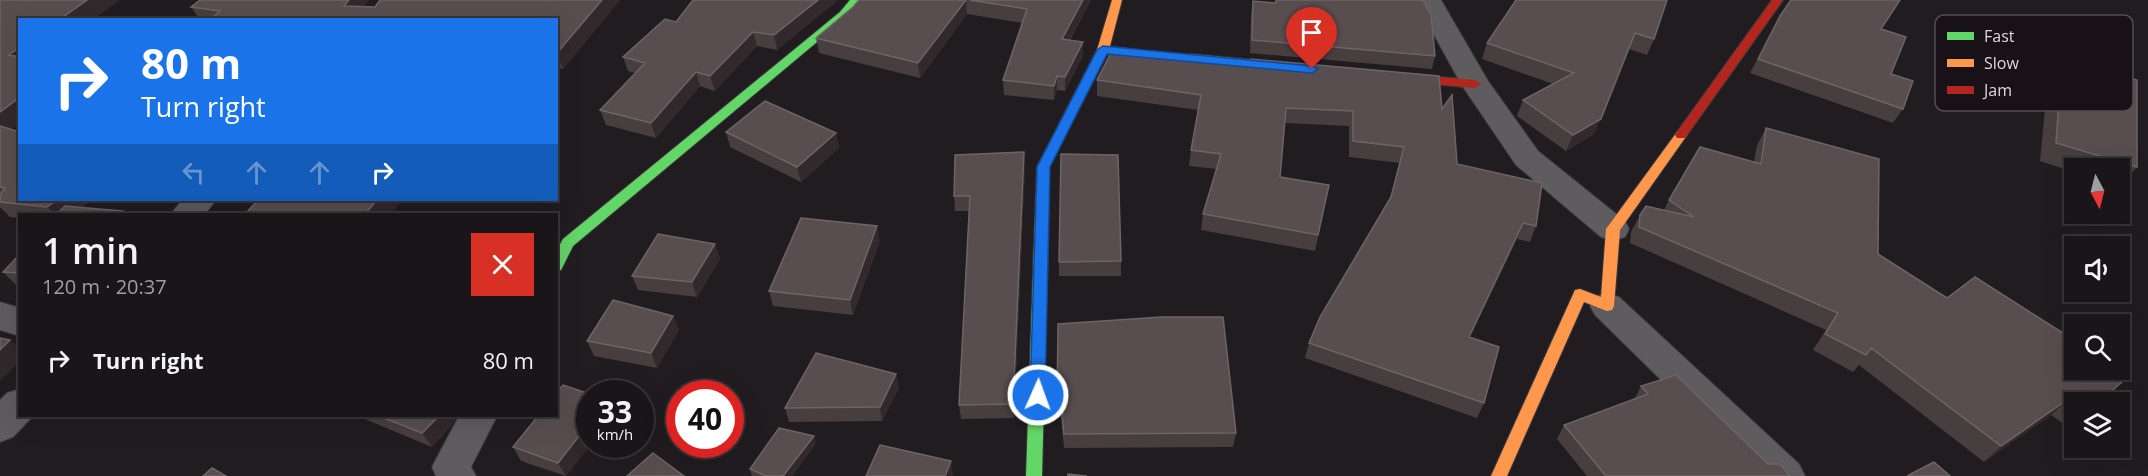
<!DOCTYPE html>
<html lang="en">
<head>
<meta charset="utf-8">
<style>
  :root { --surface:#191518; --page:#262225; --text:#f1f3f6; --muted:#9f9fa2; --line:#373437 }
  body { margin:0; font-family:"Open Sans",sans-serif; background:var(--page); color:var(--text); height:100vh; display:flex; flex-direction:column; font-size:22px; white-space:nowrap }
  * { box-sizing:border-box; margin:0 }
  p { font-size:20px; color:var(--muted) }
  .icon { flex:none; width:33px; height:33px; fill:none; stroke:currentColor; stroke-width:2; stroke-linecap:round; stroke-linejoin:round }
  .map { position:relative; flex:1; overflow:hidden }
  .drawer { position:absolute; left:18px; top:213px; width:540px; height:204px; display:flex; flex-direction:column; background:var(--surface); border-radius:0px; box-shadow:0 6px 24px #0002,0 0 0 2px var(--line) }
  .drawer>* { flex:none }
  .top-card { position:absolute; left:18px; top:18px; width:540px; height:183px; border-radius:0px; box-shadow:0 6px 24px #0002,0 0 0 2px var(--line); background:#1a73e8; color:#fff; overflow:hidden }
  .needle { width:39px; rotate:173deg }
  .tools { position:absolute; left:2064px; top:158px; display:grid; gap:12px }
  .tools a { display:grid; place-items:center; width:66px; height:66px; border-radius:0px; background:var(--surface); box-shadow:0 6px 24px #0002,0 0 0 2px var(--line); font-size:30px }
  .speed { position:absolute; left:576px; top:380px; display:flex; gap:12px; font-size:30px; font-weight:700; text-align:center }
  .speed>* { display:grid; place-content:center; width:78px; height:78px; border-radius:50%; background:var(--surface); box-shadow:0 6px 24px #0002,0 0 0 2px var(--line); line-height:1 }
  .speed small { font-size:15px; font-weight:400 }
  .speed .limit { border:9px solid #d22; background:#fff; color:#111 }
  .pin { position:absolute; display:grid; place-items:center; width:51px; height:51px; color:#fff; margin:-62px -26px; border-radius:50% 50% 50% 0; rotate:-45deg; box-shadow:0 0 6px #0007 }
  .pin .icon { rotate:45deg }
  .me { position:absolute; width:66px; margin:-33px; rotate:2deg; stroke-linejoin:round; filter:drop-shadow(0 0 4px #0008) }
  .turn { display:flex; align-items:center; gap:21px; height:126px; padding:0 24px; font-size:27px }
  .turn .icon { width:78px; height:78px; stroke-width:2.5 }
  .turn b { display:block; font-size:42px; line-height:51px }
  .lanes { display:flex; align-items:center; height:57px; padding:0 24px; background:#0003; justify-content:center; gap:30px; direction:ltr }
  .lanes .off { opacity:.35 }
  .round { display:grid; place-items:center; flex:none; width:63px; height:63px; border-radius:0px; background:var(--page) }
  .summary { display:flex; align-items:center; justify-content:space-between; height:102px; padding:0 24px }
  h1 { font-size:36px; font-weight:600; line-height:45px }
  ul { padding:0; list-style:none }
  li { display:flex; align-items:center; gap:18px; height:90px; padding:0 24px }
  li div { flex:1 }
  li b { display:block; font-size:22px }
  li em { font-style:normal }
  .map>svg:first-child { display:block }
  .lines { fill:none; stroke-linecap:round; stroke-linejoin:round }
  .street-casing { stroke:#3c393c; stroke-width:2 }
  .fast-casing { stroke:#3c393c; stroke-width:2 }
  .slow-casing { stroke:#3c393c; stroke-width:2 }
  .jam-casing { stroke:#3c393c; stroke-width:2 }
  .street { fill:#5e5c5e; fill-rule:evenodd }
  .fast { fill:#63d668; fill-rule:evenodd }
  .slow { fill:#ff974d; fill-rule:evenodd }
  .jam { fill:#b3261e; fill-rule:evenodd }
  .wall { fill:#473e3f }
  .shaded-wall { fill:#31292b }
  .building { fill:#584e50; stroke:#6d6466; stroke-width:1.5 }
  .route { fill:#1a73e8; stroke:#114b97; stroke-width:1.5 }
  .key { fill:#181218; stroke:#534e53; stroke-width:1.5 }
  .key-label { font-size:16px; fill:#ded9de }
</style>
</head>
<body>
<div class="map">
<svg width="2148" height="476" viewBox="0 0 2148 476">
  <rect width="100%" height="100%" fill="#211c20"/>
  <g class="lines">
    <defs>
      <path id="street" d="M1415,0H1441L1488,81L1538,151L1625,221L1629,229L1625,237L1613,241L1601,237L1516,165L1461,84Z
        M182,200H216L205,214H171Z
        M1607,293L1619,297L1799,464L1805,476H1759L1595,315L1590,306L1595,297Z
        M0,302L20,308V336L0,330Z
        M20,389V416H33L13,437L0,442V400L7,393Z
        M459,416H497L471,467L476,476H436L432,467Z"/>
      <path id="fast" d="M850,0H861L848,16L573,246L561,270L556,271V252L563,239L840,12Z
        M1041,238L1048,243L1042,476H1026L1034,243Z"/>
      <path id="slow" d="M1112,0H1122L1109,50L1049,167L1048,243L1041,248L1034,243L1037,167L1097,50Z
        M1191,54L1295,64L1301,68L1295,72L1187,61L1185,58Z
        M1681,131L1685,132L1687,135L1685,138L1620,230L1614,306L1612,310L1607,311L1584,302L1507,476H1491L1575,290L1580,289L1601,297L1606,229L1677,132Z"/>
      <path id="jam" d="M1772,0H1783L1685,138H1677L1675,135L1677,132Z
        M1394,73L1475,80L1481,84L1475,88L1390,80L1388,77L1390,74Z"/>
    </defs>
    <use href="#street" class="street-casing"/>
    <use href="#fast" class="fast-casing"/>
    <use href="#slow" class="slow-casing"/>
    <use href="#jam" class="jam-casing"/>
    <use href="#street" class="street"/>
    <use href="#fast" class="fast"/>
    <use href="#slow" class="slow"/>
    <use href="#jam" class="jam"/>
  </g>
  <path class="wall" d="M0,0L20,20V123L11,129L20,200H91L81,208L123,211L126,214H20V218L10,217L0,207Z
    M200,0H369L364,6L375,7L380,0H620L563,69L556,68V20H200L191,7Z
    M838,0L777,50L757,46L715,91L700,86L656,138L606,125L600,110L635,73L628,71L623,57L676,22Z
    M859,0H1091L1070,40L1083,42V56L1065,91L1057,90L1054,100L1004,95L1003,80L1023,23L967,14L920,78L819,53L816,38L853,7Z
    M1275,0H1423L1435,56L1432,69L1250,53L1251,14L1253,1L1275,3Z
    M1516,0L1654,39L1647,55L1629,49L1594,134L1566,151L1517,116L1523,100L1553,84L1482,59L1487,43Z
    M1780,16L1881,29L1891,74L1903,109L1893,123L1750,73Z
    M1251,59L1442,109L1457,164L1536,226L1530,242L1517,239L1470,337L1484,403L1477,418L1305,358L1309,343L1391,197L1400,163L1349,157V126L1285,123L1280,177L1329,185L1315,251L1201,230L1203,214L1217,169L1189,166L1191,150L1198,110L1097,96V80L1251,64Z
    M2062,59L2137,167L2120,186V168H2074V172L2040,161L2048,78Z
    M1766,128L1878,254L1947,298L2130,375L2100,402H2074V424L2070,428L2051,415L1984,462L1859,365L1853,372L1813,350L1826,330L1630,243L1631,232L1640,215L1664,210L1669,200L1754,162L1757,145Z
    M726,132L836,133L839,148L801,182L730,147Z
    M1025,167L1014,418L961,419L959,405L969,211H955L954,196Z
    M880,241L853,315L773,306L769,291Z
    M715,244L720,259L697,297L638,290L632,276Z
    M20,254V286H17L3,272Z
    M1121,261V276H1059V262Z
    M673,316L679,330L657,368L594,356L587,341Z
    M1058,324L1236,433L1233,447L1064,448L1061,417H1057Z
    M896,374L899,388L882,421L789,422L785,408Z
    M1641,386L1768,464L1790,476H1587L1557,439L1564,425L1634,400Z
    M359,416H457L450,427L432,447L360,417Z
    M816,443L792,476H752L750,469Z
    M591,444L566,476L521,461L513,447Z"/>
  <path class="shaded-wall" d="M87,0H120L92,20H59Z
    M349,0H369L354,20L344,6Z
    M602,0H620L563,69L557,53Z
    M818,0H838L777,50L774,35Z
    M966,0L967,14L920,78L918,63Z
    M1083,0H1091L1062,53V39Z
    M753,32L757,46L715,91L710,76Z
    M1083,42V56L1065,91V77Z
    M20,47V68L9,55Z
    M696,72L700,86L656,138L651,123Z
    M1057,76V90L1054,100V86Z
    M20,97V123L0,137V112Z
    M1601,119L1594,134L1566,151L1573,135Z
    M836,133L839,148L801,182L797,167Z
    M1024,152L1025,167L1014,418L1013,404Z
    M57,200H91L71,214H55L47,207Z
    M377,200H403L391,214H365Z
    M1523,223L1517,239L1463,352L1469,337Z
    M877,226L880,241L853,315L850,300Z
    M715,244L720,259L697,297L692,282Z
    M673,316L679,330L657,368L651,353Z
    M10,340L20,348V361L0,381V350Z
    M896,374L899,388L882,421L880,407Z
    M2067,400L2051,415L1984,462L2001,446Z
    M439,416H457L450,427L432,447L422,433Z
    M590,422V444H591L566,476L558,463Z
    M814,436L816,443L792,476H783Z
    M951,461L953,475V476H945Z"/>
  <path class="building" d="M0,0H87L59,20H20V47L9,55L20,57V97L0,112Z
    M200,0H349L344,6L375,7L380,0H602L557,53L556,20H210L220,11L191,7Z
    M693,0H818L774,35L753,32L710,76L696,72L651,123L600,110L645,63L623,57L665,19L676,22Z
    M859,0H966L918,63L816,38L853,7Z
    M970,0H1083L1062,39L1083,42L1065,77L1057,76L1054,86L1003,80L1027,9Z
    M1276,0H1423L1431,15L1435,56L1252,40L1253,1L1276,3Z
    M1516,0H1667L1654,39L1635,33L1601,119L1573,135L1523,100L1574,73L1487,43Z
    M1791,0H1900L1881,29L1906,37L1891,74L1913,81L1903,109L1758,59L1780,16Z
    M1114,47L1251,64V59L1439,76L1442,109L1452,95L1457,164L1542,183L1536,226L1523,223L1469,337L1499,347L1484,403L1309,343L1320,317L1391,197L1404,147L1353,141V111L1286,108L1280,177L1329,185L1318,235L1203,214L1221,154L1191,150L1201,95L1097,80Z
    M2062,59L2137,80V167L2056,143Z
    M765,101L836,133L797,167L726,132Z
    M0,126L20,132V200H57L47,207L0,202V195L5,188L0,187Z
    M1766,128L1879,159L1878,254L1947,298L1975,277L2074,340V369H2119L2130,375L2099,402H2074V404L2067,400L2001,446L1871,348L1866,355L1825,334L1838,313L1639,227L1640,215L1646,206L1694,217L1669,200L1700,147L1761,164Z
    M1024,152L1013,404L959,405L970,196H954L955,155Z
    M1061,154L1118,155L1121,261L1059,262Z
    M258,200H377L365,214H245Z
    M65,206L123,211L119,214H57Z
    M801,218L877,226L850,300L769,291Z
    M658,234L715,244L692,282L632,276Z
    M20,254V273L3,272Z
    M613,300L673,316L651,353L587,341Z
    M1162,317H1223L1236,433L1064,434L1061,403H1057L1058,324Z
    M0,338L10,340L0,350Z
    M816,353L896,374L880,407L785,408Z
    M1676,375L1768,464H1780L1790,476H1606L1564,425L1648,394L1641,386Z
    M563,385L590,394V422L558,463L513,447L538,416H556V393Z
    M379,416H439L422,433Z
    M779,428L814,436L783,476H766L750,469Z
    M880,445L951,461L945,476H866Z
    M653,453L684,476H627Z
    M1934,462L1950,476H1907Z
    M212,468L226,476H203Z
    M1068,474L1087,476H1068Z"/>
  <path class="route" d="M1103,46L1312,66L1318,69L1312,73L1107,54L1050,167L1045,395L1038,401L1030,395L1037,167L1097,50Z"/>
  <rect x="1935" y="15" width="198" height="96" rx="9" class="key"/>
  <rect x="1947" y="32" width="27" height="8" fill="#63d668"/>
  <rect x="1947" y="59" width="27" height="8" fill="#ff974d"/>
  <rect x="1947" y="86" width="27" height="8" fill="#b3261e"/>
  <g class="key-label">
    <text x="1984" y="42">Fast</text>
    <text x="1984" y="69">Slow</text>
    <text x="1984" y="96">Jam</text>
  </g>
</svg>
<div class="tools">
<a><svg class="needle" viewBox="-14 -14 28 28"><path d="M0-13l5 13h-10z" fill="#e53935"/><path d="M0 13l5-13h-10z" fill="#9f9fa2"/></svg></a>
<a><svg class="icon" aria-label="sound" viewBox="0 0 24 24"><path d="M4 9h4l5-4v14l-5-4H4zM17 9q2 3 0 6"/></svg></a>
<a><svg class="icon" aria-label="search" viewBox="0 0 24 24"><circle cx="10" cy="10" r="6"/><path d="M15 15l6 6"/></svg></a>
<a><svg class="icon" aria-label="layers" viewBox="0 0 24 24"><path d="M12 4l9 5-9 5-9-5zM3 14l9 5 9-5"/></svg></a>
</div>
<div class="speed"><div>33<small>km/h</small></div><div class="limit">40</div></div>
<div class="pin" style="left:1312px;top:69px;background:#d93025"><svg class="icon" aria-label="arrive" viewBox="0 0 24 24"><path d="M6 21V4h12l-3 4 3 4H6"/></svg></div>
<svg class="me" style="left:1038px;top:395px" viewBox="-20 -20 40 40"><circle r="17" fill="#1a73e8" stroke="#fff" stroke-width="3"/><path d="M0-11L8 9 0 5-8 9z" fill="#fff"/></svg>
<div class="top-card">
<div class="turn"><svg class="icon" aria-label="right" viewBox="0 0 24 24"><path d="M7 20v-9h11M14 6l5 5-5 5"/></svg><div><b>80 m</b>Turn right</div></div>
<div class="lanes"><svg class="icon off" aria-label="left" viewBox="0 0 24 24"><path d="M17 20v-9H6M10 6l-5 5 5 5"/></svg><svg class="icon off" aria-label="ahead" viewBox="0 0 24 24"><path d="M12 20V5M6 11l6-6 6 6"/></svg><svg class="icon off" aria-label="ahead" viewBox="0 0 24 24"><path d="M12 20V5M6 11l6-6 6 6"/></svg><svg class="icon" aria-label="right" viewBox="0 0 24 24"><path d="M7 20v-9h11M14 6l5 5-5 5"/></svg></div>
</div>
<section class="drawer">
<div class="summary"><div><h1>1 min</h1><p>120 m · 20:37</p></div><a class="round" style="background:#d93025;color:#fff"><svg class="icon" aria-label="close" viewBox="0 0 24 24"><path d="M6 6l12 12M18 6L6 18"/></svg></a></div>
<ul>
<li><svg class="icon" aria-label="right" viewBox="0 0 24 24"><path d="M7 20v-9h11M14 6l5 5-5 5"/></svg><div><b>Turn right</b></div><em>80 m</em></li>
</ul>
</section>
</div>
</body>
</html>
